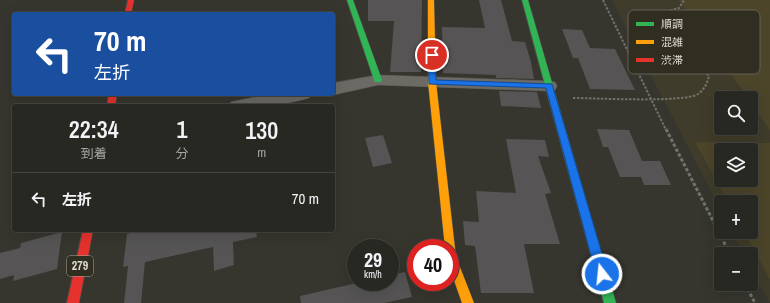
<!DOCTYPE html>
<html lang="ja">
<head>
<meta charset="utf-8">
<style>
  :root { --surface:#282822; --page:#34342f; --text:#f1f3f6; --muted:#a5a6a5; --line:#444440 }
  body { margin:0; font-family:"Archivo Narrow","Noto Sans JP",sans-serif; background:var(--page); color:var(--text); height:100vh; display:flex; flex-direction:column; font-size:15px; white-space:nowrap }
  * { box-sizing:border-box; margin:0 }
  p { font-size:13px; color:var(--muted) }
  .icon { flex:none; width:22px; height:22px; fill:none; stroke:currentColor; stroke-width:2; stroke-linecap:round; stroke-linejoin:round }
  .map { position:relative; flex:1; overflow:hidden }
  .panel { position:absolute; left:12px; top:104px; width:323px; height:128px; display:flex; flex-direction:column; background:var(--surface); border-radius:4px; box-shadow:0 4px 16px #0002,0 0 0 1px var(--line) }
  .panel>* { flex:none }
  .guide { position:absolute; left:12px; top:12px; width:323px; height:84px; border-radius:4px; box-shadow:0 4px 16px #0002,0 0 0 1px var(--line); background:#1a4fa0; color:#fff; overflow:hidden }
  .tools { position:absolute; left:714px; top:91px; display:grid; gap:8px }
  .tools a { display:grid; place-items:center; width:44px; height:44px; border-radius:4px; background:var(--surface); box-shadow:0 4px 16px #0002,0 0 0 1px var(--line); font-size:20px }
  .speed { position:absolute; left:347px; top:239px; display:flex; gap:8px; font-size:20px; font-weight:700; text-align:center }
  .speed>* { display:grid; place-content:center; width:52px; height:52px; border-radius:50%; background:var(--surface); box-shadow:0 4px 16px #0002,0 0 0 1px var(--line); line-height:1 }
  .speed small { font-size:10px; font-weight:400 }
  .speed .limit { border:6px solid #d22; background:#fff; color:#111 }
  .pin { position:absolute; display:grid; place-items:center; width:34px; height:34px; color:#fff; margin:-17px; border:2px solid #fff; border-radius:50%; box-shadow:0 1px 4px #0007 }
  .me { position:absolute; width:44px; margin:-22px; rotate:344deg; stroke-linejoin:round; filter:drop-shadow(0 0 3px #0008) }
  .turn { display:flex; align-items:center; gap:14px; height:84px; padding:0 16px; font-size:18px }
  .turn .icon { width:52px; height:52px; stroke-width:2.5 }
  .turn b { display:block; font-size:28px; line-height:34px }
  .eta { display:flex; justify-content:space-evenly; align-items:center; height:68px; text-align:center }
  .eta b { font-size:24px; font-weight:600; line-height:28px }
  ul { padding:0; list-style:none }
  li { display:flex; align-items:center; gap:12px; height:52px; padding:0 16px; border-top:1px solid var(--line) }
  li div { flex:1 }
  li b { display:block; font-size:15px }
  li em { font-style:normal }
  .map>svg:first-child { display:block }
  .built { fill:#403c2b; fill-rule:evenodd }
  .green { fill:#4c452a; fill-rule:evenodd }
  .building { fill:#565454 }
  .lines { fill:none; stroke-linecap:round; stroke-linejoin:round }
  .street-casing { stroke:#53524c; stroke-width:1 }
  .fast-casing { stroke:#53524c; stroke-width:1 }
  .slow-casing { stroke:#53524c; stroke-width:1 }
  .jam-casing { stroke:#53524c; stroke-width:1 }
  .path-far1 { stroke:#72716d; stroke-width:2; stroke-dasharray:2.5 1.5; stroke-linecap:butt }
  .path { stroke:#72716d; stroke-width:3; stroke-dasharray:3.5 2; stroke-linecap:butt }
  .street { fill:#6b6a65; fill-rule:evenodd }
  .fast { fill:#30b455; fill-rule:evenodd }
  .slow { fill:#ff9f0a; fill-rule:evenodd }
  .jam { fill:#e5322d; fill-rule:evenodd }
  .route { fill:#1a73e8; stroke:#114b97 }
  .labels { text-anchor:middle; dominant-baseline:central; stroke-width:4; stroke-linejoin:round; paint-order:stroke }
  .shield { fill:#302d21; stroke:#a9a79e; stroke-width:1 }
  .shield-label { font-size:12px; font-weight:bold; fill:#dddbd3 }
  .key { fill:#302d21; stroke:#646156; stroke-width:1 }
  .key-label { font-size:11px; fill:#dddbd3 }
</style>
</head>
<body>
<div class="map">
<svg width="770" height="303" viewBox="0 0 770 303">
  <rect width="100%" height="100%" fill="#36352e"/>
  <path class="built" d="M612,0H770V303L751,269V254H743L732,232H751V202H721V211ZM721,98H751V128H721ZM721,150H751V180H721Z"/>
  <path class="green" d="M679,0H770V130L751,103V98H748Z
    M695,142L770,143V279L744,232H751V202H728ZM721,150H751V180H721Z"/>
  <path class="building" d="M368,0H422L421,72H390L394,21H368Z
    M479,0H501L512,41L525,42L531,62L534,79L496,78V75L443,73L442,27L485,28Z
    M562,29L582,30L590,48L615,49L635,90L590,89L578,58H573Z
    M499,91L537,92L541,108L501,106Z
    M597,129L629,130L642,161H660L671,185H644L641,177H620L608,147H603Z
    M383,135L392,163L373,167L365,138Z
    M506,139L545,140L549,157L538,156L551,193L545,194L560,244H524L534,293H481L475,246L465,245L463,221L479,222L476,191L516,193Z
    M145,230H256L257,237L233,242L234,265L214,271L213,247L145,262L141,303H124L128,266L123,267L127,234Z
    M62,232L57,269L13,281L14,275L0,279V253L20,248L21,243Z
    M405,272L412,297L384,303H301L300,296L361,282H390V275Z"/>
  <g class="lines">
    <defs>
      <path id="street" d="M378,75L549,81L555,82L557,86L555,90L549,91L378,85L333,95L331,94H333V83Z
        M271,94H311L309,98C282,106 256,106 229,106L231,102Z"/>
      <path id="fast" d="M347,0H353L382,80L381,82H375L374,80Z
        M522,0H528L616,303H604Z"/>
      <path id="slow" d="M428,0H434L436,82L456,257L474,303H462L450,269V248H445L428,82Z"/>
      <path id="jam" d="M128,0H134L131,14H125Z
        M109,94H117L115,106H107Z
        M83,230H93L79,303H67Z"/>
    </defs>
    <use href="#street" class="street-casing"/>
    <use href="#fast" class="fast-casing"/>
    <use href="#slow" class="slow-casing"/>
    <use href="#jam" class="jam-casing"/>
    <path class="path-far1" d="M603,0L666,130
      M573,98C594,98 685,103 698,94C705,89 707,83 709,76L702,67L654,36L648,29L646,22L650,16L679,8L684,0"/>
    <path class="path" d="M666,129L730,254
      M745,284L755,303"/>
    <use href="#street" class="street"/>
    <use href="#fast" class="fast"/>
    <use href="#slow" class="slow"/>
    <use href="#jam" class="jam"/>
  </g>
  <path class="route" d="M432,52L435,55L436,80L552,84L608,274L606,277L602,279L598,277L596,274L546,88L429,84L428,55Z"/>
  <g class="labels">
    <rect class="shield" x="67" y="256" width="26" height="20" rx="3"/>
    <g class="shield-label">
      <text x="80" y="266">279</text>
    </g>
  </g>
  <rect x="628" y="10" width="132" height="64" rx="6" class="key"/>
  <rect x="636" y="22" width="18" height="4" fill="#30b455"/>
  <rect x="636" y="40" width="18" height="4" fill="#ff9f0a"/>
  <rect x="636" y="58" width="18" height="4" fill="#e5322d"/>
  <g class="key-label">
    <text x="661" y="28">順調</text>
    <text x="661" y="46">混雑</text>
    <text x="661" y="64">渋滞</text>
  </g>
</svg>
<div class="tools">
<a><svg class="icon" aria-label="search" viewBox="0 0 24 24"><circle cx="10" cy="10" r="6"/><path d="M15 15l6 6"/></svg></a>
<a><svg class="icon" aria-label="layers" viewBox="0 0 24 24"><path d="M12 4l9 5-9 5-9-5zM3 14l9 5 9-5"/></svg></a>
<a>+</a>
<a>−</a>
</div>
<div class="speed"><div>29<small>km/h</small></div><div class="limit">40</div></div>
<div class="pin" style="left:432px;top:55px;background:#d93025"><svg class="icon" aria-label="arrive" viewBox="0 0 24 24"><path d="M6 21V4h12l-3 4 3 4H6"/></svg></div>
<svg class="me" style="left:602px;top:274px" viewBox="-20 -20 40 40"><circle r="17" fill="#1a73e8" stroke="#fff" stroke-width="3"/><path d="M0-11L8 9 0 5-8 9z" fill="#fff"/></svg>
<div class="guide">
<div class="turn"><svg class="icon" aria-label="left" viewBox="0 0 24 24"><path d="M17 20v-9H6M10 6l-5 5 5 5"/></svg><div><b>70 m</b>左折</div></div>
</div>
<section class="panel">
<div class="eta">
<div><b>22:34</b><p>到着</p></div>
<div><b>1</b><p>分</p></div>
<div><b>130</b><p>m</p></div>
</div>
<ul>
<li><svg class="icon" aria-label="left" viewBox="0 0 24 24"><path d="M17 20v-9H6M10 6l-5 5 5 5"/></svg><div><b>左折</b></div><em>70 m</em></li>
</ul>
</section>
</div>
</body>
</html>
